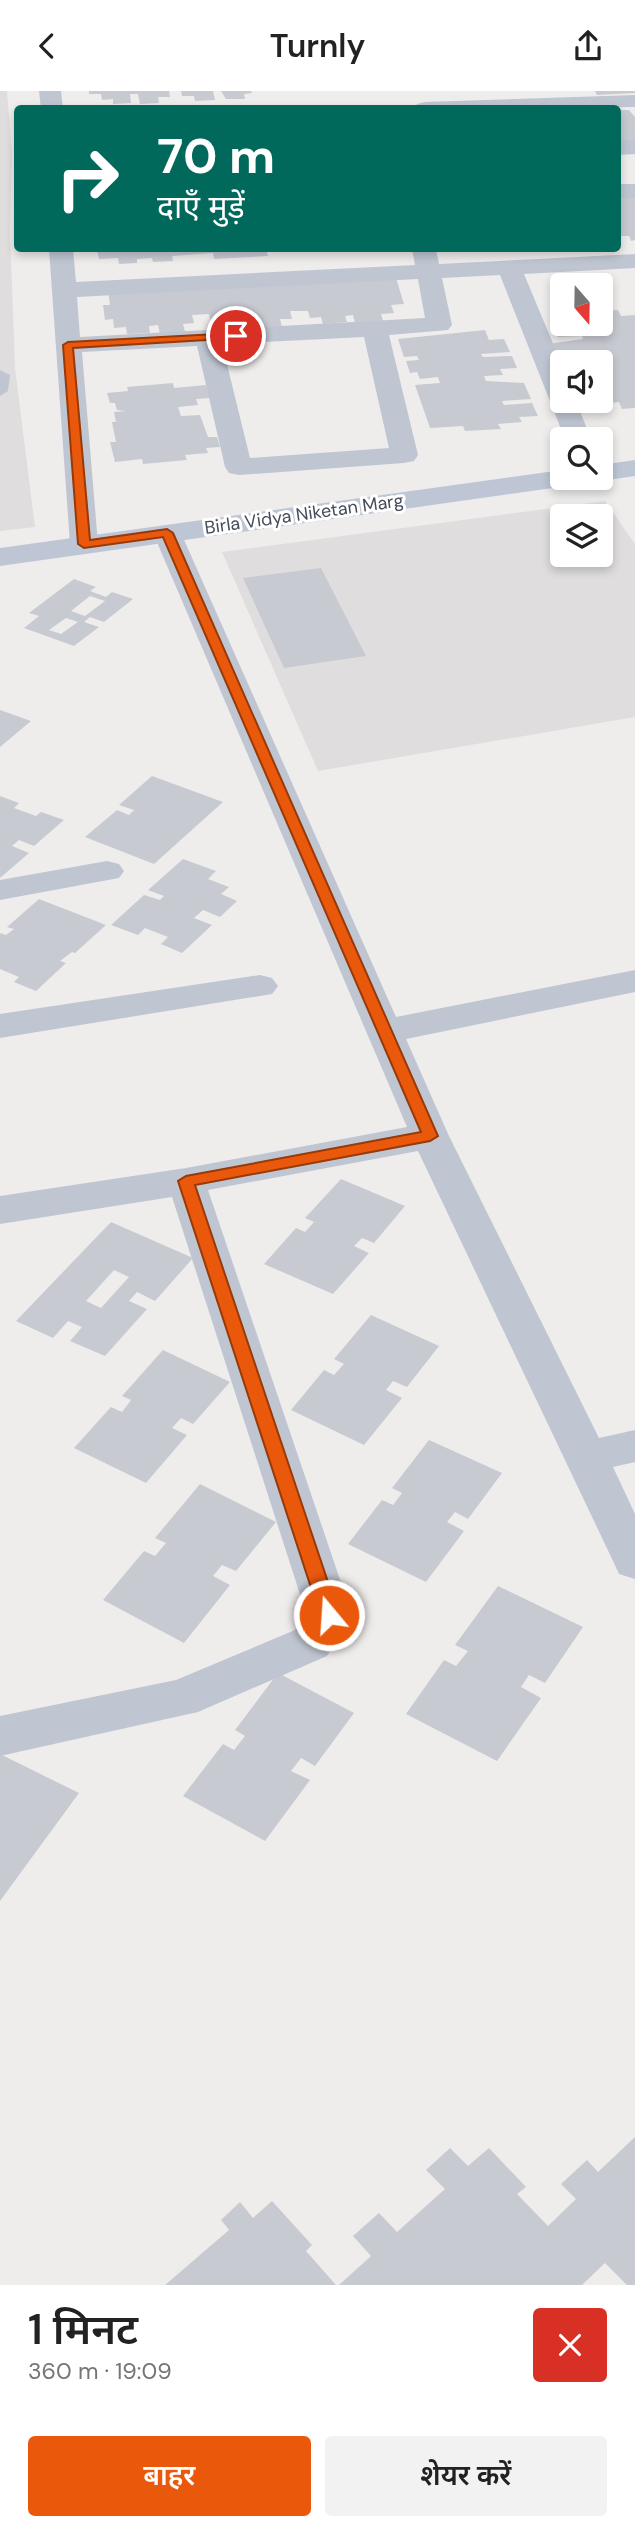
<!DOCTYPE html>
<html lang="hi">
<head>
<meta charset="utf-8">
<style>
  :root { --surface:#fff; --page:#f2f2f2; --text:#222; --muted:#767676; --accent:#ea580c }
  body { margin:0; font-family:"DM Sans","Noto Sans Devanagari",sans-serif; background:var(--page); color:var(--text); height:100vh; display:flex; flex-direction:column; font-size:26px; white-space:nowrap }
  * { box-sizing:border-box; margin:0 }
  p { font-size:23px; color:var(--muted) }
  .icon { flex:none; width:38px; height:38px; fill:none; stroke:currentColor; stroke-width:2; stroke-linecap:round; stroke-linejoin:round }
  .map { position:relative; height:2194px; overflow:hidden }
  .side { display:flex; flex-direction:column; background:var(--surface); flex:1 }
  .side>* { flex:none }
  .banner { position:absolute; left:14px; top:14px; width:607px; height:147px; border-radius:7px; box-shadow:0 4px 10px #0003; background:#00695c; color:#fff; overflow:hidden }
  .needle { width:46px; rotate:160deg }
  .tools { position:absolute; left:550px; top:182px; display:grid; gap:14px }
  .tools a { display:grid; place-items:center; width:63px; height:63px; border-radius:7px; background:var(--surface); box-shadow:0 4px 10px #0003; font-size:35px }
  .pin { position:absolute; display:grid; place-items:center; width:60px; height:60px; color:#fff; margin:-30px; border:4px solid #fff; border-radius:50%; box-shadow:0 2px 7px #0007 }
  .me { position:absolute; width:77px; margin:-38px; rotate:342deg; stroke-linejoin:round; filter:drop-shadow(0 0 5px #0008) }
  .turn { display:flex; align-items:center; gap:24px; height:147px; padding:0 28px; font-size:32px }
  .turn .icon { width:91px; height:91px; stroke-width:2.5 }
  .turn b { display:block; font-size:49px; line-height:60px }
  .round { display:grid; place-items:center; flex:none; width:74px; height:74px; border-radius:7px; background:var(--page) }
  .head { display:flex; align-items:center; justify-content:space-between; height:119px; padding:0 28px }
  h1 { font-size:42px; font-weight:600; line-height:52px }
  .button { display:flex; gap:14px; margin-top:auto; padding:14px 28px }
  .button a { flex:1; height:80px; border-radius:7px; background:var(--accent); color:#fff; font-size:28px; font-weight:600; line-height:80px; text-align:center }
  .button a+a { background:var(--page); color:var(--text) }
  header { display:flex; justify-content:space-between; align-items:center; height:91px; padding:0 28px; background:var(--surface); font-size:32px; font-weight:600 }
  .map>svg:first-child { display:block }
  .education { fill:#e0ddde; fill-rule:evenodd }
  .building { fill:#c8cad2; fill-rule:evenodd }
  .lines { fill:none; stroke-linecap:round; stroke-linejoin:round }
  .lane { fill:#bfc6d2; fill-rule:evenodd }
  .street { fill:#bfc6d2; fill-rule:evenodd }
  .secondary { fill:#bec6d6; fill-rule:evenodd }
  .route { fill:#ea580c; stroke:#983908; stroke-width:2 }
  .labels { text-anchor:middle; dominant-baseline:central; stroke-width:6; stroke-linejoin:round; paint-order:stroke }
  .far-street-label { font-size:18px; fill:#444c5a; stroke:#fff }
</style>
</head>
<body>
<header><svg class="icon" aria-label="back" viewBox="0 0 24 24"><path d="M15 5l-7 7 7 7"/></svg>Turnly<svg class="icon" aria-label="share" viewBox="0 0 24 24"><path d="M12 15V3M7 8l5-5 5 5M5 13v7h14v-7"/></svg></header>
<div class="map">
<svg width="635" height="2194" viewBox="0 0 635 2194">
  <rect width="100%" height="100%" fill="#efecec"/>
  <path class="education" d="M0,0H7L12,62L10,142L15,277L35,436L0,440Z
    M605,410L635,453V626L318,680L222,461ZM562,425H600V464H562Z"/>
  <path class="building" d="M89,0H169L170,6H158L159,12L140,13L138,3H130L131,12L113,13V8L102,9L101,3H89Z
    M181,0H213L215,9L195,10L194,5H182Z
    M221,0H251L252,2L244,3L245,8H226Z
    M595,0H635V2L597,4Z
    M618,16L622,19H629L635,26V52H618Z
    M635,104V149L631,150L629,145H618V105Z
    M97,158H266L268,165L214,168L213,162L172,165L173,170L153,171L152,167L137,168V172L119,173L118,167L99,168Z
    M396,187L404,213L391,214L394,222L381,223L383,230L355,232L353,224L345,225L347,231L323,233L321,226L310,227L308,220H290L292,228H280L282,236L257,237L255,229L246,230L248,237L223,239L221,231L211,232L209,223L192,224L194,232L183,233L185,241L160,243L158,234L149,235L150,242L127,243L126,236L114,237L113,228L105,229L103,214H110L108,200Z
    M618,219L621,225L635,224V317L622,318L619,311L599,313L602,271L600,265L554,268L548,253L583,248L582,245L558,246L552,232L600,233V220Z
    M485,239L489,249L504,248L510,261L481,263L483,266L512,265L517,277L500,278L503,284L484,285L486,290L524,292L531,308L502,310L504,314L532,312L538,325L519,326L522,331L498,333L501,338L465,340L463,335L430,337L415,294L440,292L438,286L420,288L417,281L410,282L406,270L419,269L417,265L404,266L398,248Z
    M173,292L174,297L206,294L210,307L196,308L198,314L178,316L181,325L200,324L208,346H217L220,356L206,357L208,362L185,364L187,369L143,373L142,368L115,371L110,351H116L112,331H116L114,321L126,320L117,319L115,312H110L107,302L128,300L127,296Z
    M321,477L366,565L284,577L243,487Z
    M74,488L96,496L90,500L106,506L112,501L133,508L104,531L90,526L84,531L99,536L74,555L24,537L39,525L29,522ZM90,505L105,510L85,525L71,520ZM66,527L78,531L61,543L49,539Z
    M0,619L31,630L0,656Z
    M152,685L223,711L154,773L85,746L117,719L129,724L134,719L119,714Z
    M0,705L19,712L14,717L36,725L41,721L64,729L34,755L19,749L12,755L29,762L0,787Z
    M183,768L216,780L208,788L229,796L221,803L237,810L220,826L203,819L194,827L212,834L182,862L161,853L168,846L145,837L138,844L111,834L144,804L160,809L164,805L148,799Z
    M39,808L106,834L75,862L72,861L60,870L66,872L36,900L14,891L19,886L0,878V842L6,844L14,838L7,836Z
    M341,1088L405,1115L374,1152L362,1147L354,1155L369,1162L333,1203L264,1173L296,1137L305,1141L314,1131L305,1127Z
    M111,1131L193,1167L155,1210L137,1201L129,1210L147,1218L105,1265L70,1250L82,1236L68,1230L53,1247L16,1230ZM114,1179L129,1186L101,1217L86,1210Z
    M371,1224L439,1255L407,1296L393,1290L386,1299L402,1307L364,1354L291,1319L324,1279L334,1284L344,1273L334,1268Z
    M163,1259L230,1291L193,1333L181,1327L172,1337L187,1344L146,1392L74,1357L111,1316L122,1321L131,1309L122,1305Z
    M429,1349L502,1382L468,1428L455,1421L447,1431L464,1440L426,1491L348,1453L382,1409L393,1414L402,1402L392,1397Z
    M200,1393L276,1431L236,1480L222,1474L213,1485L230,1494L184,1552L103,1509L144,1460L155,1465L166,1452L155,1447Z
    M498,1495L583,1536L545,1592L529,1584L521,1596L541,1607L497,1670L406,1623L444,1569L456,1575L468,1560L455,1554Z
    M278,1582L354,1622L315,1675L301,1667L291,1680L310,1689L265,1750L183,1705L223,1653L234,1659L245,1645L235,1639Z
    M0,1663L79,1702L0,1810Z
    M635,2046V2194H627L605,2172L582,2194H339L371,2165L353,2145L379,2122L397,2141L445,2098L426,2079L450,2057L468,2075L489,2057L526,2096L517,2103L548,2135L576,2108L561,2093L587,2069L598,2081Z
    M272,2110L312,2154L306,2160L336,2194H165L229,2139L221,2129L240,2111L253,2127Z"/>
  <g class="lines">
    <path class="lane" d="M0,279L10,284L8,300L0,305Z"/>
    <path class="street" d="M39,0H61L63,18H41Z
      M635,4V16L414,18L417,13L425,11Z
      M635,49V63L618,64V50Z
      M618,93H635V107H618Z
      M49,158H73L76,191L415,174L412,158H436L439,173L635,163V177L524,183L562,274V310H576L591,348H565L500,184L442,187L452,234L448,239L389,244L418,364L414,370L404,372L239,384L229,382L225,376L197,255L82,261L98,453L94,459L84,462L74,459L70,453ZM418,188L425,227L80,246L77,206ZM364,246L389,357L250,367L222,253Z
      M167,434L177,436L181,442L396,926L635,879V901L406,948L449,1045L599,1347L635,1339V1371L613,1376L635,1423V1488L619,1483L613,1470L418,1060L208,1099L352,1524L327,1565L198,1621L0,1665V1625L176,1589L295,1539L306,1522L172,1106L0,1133V1105L186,1077L407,1036L153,442L157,436Z
      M107,770L119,773L124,780L119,787L0,809V789Z
      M260,884L272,887L278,895L272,903L0,947V923Z"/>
    <path class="secondary" d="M635,369V385L600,390L590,387H600V374Z
      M562,379V387H581L577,393L567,395L0,475V457Z"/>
  </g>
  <path class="route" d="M236,242L241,245L240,247L73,257L90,449L167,438L173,442L438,1045L430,1050L195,1094L339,1524L336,1530L329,1532L323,1530L320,1524L178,1090L186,1085L421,1041L163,446L84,457L78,453L63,254L68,251Z"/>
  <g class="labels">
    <g class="far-street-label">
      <text transform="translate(304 423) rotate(-8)">Birla Vidya Niketan Marg</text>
    </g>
  </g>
</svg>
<div class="tools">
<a><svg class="needle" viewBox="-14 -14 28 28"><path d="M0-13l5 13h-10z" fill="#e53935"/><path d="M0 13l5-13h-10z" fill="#767676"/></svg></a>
<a><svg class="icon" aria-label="sound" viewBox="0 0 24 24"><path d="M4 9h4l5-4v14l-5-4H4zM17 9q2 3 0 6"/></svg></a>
<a><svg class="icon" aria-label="search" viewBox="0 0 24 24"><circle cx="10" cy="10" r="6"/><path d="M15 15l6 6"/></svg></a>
<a><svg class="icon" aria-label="layers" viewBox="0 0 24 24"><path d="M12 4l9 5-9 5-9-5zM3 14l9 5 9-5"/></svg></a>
</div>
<div class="pin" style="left:236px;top:245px;background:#d93025"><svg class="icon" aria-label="arrive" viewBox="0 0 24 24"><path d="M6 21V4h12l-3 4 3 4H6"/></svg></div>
<svg class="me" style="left:329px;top:1524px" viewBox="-20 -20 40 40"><circle r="17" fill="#ea580c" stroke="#fff" stroke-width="3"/><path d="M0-11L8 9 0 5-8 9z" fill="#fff"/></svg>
<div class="banner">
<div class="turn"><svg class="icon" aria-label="right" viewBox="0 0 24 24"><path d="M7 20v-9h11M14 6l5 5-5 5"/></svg><div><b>70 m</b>दाएँ मुड़ें</div></div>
</div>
</div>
<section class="side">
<div class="head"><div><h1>1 मिनट</h1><p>360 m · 19:09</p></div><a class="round" style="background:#d93025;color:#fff"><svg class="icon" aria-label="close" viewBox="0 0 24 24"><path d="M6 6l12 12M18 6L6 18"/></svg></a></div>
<div class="button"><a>बाहर</a><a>शेयर करें</a></div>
</section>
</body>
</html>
